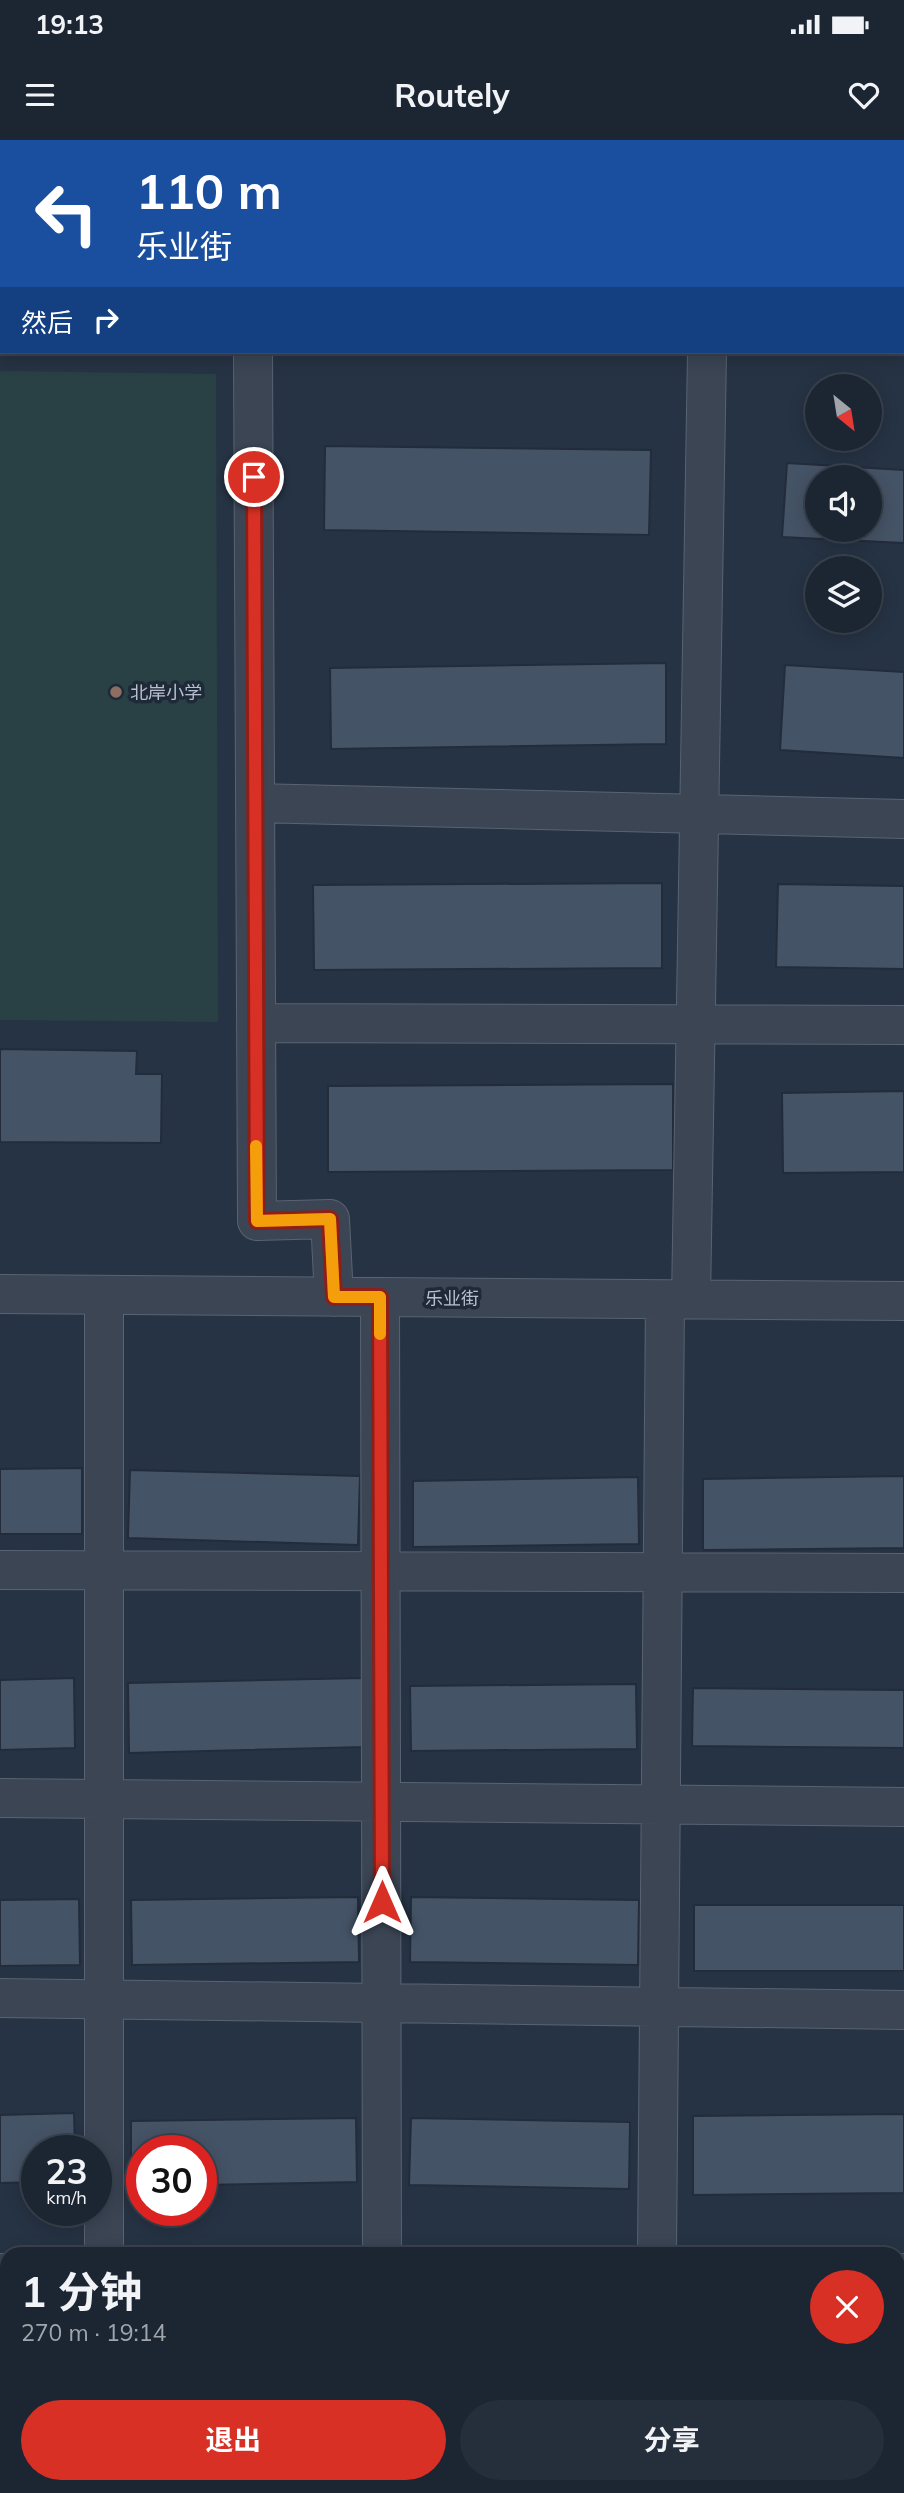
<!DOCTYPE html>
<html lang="zh">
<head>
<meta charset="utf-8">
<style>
  :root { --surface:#1c2633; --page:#252e3b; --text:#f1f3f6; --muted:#a0a5ac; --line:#3a434e; --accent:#d93025 }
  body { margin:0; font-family:Mulish,"Noto Sans SC",sans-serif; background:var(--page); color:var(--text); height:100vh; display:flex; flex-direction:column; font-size:26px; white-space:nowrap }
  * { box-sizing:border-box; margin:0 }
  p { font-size:23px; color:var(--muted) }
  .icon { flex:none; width:38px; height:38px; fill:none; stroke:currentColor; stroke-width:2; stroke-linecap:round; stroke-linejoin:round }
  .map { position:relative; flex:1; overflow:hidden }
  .sheet { position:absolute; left:0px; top:2107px; width:905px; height:247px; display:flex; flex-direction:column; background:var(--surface); border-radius:21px 21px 0 0; box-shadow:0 4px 18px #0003,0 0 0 2px var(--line) }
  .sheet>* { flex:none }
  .top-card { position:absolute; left:0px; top:0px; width:905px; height:214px; box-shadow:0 4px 18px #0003,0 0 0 2px var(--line); background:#1a4fa0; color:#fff; overflow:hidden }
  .needle { width:46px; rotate:150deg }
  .buttons { position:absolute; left:805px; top:234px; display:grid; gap:14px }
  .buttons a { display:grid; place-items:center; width:77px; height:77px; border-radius:50%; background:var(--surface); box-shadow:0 4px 18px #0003,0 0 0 2px var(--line); font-size:35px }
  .speed { position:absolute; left:21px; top:1995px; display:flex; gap:14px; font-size:35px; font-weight:700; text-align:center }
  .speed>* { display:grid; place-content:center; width:91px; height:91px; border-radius:50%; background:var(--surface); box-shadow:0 4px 18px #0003,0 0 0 2px var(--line); line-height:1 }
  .speed small { font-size:18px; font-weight:400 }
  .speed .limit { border:10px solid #d22; background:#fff; color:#111 }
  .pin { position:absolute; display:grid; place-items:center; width:60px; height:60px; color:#fff; margin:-30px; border:4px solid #fff; border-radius:50%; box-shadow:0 2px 7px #0007 }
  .me { position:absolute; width:77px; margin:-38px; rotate:0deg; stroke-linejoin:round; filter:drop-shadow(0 0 5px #0008) }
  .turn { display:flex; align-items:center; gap:24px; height:147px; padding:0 21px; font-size:32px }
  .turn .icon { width:91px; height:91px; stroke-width:2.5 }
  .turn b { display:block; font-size:49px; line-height:60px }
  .then { display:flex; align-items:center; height:66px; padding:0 21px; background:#0003; gap:14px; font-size:26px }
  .round { display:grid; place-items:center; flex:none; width:74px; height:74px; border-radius:37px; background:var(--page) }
  .overview { display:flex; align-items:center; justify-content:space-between; height:119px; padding:0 21px }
  h1 { font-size:42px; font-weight:700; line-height:52px }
  .primary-button { display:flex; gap:14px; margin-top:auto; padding:14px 21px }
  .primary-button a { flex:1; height:80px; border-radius:42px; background:var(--accent); color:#fff; font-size:28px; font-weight:700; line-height:80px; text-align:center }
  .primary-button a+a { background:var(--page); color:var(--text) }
  .status { display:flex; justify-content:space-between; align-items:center; height:49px; padding:0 35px; background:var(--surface); direction:ltr }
  .status svg { height:19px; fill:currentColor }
  header { display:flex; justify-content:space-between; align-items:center; height:91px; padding:0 21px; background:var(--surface); font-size:32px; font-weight:700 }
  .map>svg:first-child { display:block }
  .green { fill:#294145 }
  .building { fill:#455366; stroke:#222c3b; stroke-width:2; fill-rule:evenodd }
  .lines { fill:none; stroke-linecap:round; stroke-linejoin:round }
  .minor-casing { stroke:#596371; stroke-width:40 }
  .minor { stroke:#3b4554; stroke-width:38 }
  .route-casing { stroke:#8d1f18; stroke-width:18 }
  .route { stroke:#d93025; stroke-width:12 }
  .slow { stroke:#f59e0b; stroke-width:12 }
  .education-dot { fill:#8d6e63; stroke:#1f2a39; stroke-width:2.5 }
  .labels { text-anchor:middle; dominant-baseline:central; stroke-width:7; stroke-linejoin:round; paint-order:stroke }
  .poi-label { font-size:18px; fill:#b8c0cd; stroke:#1f2a39; text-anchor:start }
  .street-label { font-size:18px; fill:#b8c0cd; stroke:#1f2a39 }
</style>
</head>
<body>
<div class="status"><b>19:13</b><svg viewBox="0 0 49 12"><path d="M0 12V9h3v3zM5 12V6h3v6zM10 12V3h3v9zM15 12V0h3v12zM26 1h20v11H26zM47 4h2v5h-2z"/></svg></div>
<header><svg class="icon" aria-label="menu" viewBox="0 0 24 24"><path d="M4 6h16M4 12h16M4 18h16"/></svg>Routely<svg class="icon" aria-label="heart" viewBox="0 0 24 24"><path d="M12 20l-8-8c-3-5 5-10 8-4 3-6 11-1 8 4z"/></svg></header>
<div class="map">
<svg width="904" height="2353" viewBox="0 0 904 2353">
  <rect width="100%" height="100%" fill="#263344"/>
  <path class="green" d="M0,231L216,234L218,882L0,880Z"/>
  <path class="building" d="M0,81H2L0,166Z
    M325,306L651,310L649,395L324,390Z
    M787,323L904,330V403L782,397ZM817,338H870V390H817Z
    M666,523V604L331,609L330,528Z
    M785,525L904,532V618L780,610Z
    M662,743V828L314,830L313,745Z
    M778,744L904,746V829L776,827Z
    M0,909L137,911L136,934H162L161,1003L0,1002Z
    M673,944V1030L328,1032V946Z
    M904,951V1032L783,1033L782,953Z
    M82,1328V1394H0V1329Z
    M130,1330L360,1336L358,1405L128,1398Z
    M904,1336V1408L703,1410V1339Z
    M638,1337L639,1404L413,1407V1341Z
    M74,1538L75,1608L0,1610V1540Z
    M363,1538L365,1607L129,1613L128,1543Z
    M636,1544L637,1609L411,1611L410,1546Z
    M693,1548L904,1550V1608L692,1606Z
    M358,1757L359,1822L132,1825L131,1760Z
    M411,1757L639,1760L638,1825L410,1822Z
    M79,1759L80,1825L0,1826V1760Z
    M694,1765H904V1831H694Z
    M74,1973L75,2011H37V2042L0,2043V1975Z
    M904,1974V2053L693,2055V1976Z
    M356,1978L357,2042L201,2045V2011H142V2045L131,2046V1981Z
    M411,1978L630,1982L629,2049L409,2045Z"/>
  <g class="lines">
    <defs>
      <path id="minor" d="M251,0V2
        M710,2V0
        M253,212L257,1081L330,1079L334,1157
        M255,663L904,679
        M256,883L904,885
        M0,1154L904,1161
        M380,1157L382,2114
        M691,1159L707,212
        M0,1430L904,1433
        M0,1658L904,1667
        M0,1858L904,1870
        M104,2114V1155
        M657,2114L665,1160
        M0,2133H7
        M898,2133H904"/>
    </defs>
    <use href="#minor" class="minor-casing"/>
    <use href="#minor" class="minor"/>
  </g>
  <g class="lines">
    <defs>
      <path id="route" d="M254,337L257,1081L330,1079L334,1157H380L382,1762"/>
    </defs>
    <use href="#route" class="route-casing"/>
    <use href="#route" class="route"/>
    <path class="slow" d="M256,1006L257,1081L330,1079L334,1157H380V1194"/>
  </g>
  <circle class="education-dot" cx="116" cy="552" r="7"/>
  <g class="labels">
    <g class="poi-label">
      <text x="130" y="552">北岸小学</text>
    </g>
    <g class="street-label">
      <text x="452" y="1158">乐业街</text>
    </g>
  </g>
</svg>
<div class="buttons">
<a><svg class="needle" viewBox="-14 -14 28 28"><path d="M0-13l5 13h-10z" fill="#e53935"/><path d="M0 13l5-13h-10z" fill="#a0a5ac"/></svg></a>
<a><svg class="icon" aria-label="sound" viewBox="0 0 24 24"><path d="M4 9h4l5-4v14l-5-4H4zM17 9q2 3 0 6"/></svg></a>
<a><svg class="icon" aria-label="layers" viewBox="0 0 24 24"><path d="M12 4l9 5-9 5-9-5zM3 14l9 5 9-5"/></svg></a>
</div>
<div class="speed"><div>23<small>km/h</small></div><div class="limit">30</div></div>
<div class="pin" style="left:254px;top:337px;background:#d93025"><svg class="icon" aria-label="arrive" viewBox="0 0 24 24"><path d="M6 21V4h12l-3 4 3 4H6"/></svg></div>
<svg class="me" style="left:382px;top:1762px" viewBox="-20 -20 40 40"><path d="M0-17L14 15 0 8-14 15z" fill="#d93025" stroke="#fff" stroke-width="4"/></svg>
<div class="top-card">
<div class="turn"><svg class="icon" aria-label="left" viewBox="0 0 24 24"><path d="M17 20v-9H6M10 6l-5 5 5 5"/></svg><div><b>110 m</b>乐业街</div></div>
<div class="then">然后<svg class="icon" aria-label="right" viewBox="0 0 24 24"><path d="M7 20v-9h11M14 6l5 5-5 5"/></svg></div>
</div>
<section class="sheet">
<div class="overview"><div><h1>1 分钟</h1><p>270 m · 19:14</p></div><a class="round" style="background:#d93025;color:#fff"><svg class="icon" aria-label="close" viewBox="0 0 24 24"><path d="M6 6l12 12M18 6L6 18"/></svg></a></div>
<div class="primary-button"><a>退出</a><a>分享</a></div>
</section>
</div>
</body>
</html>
